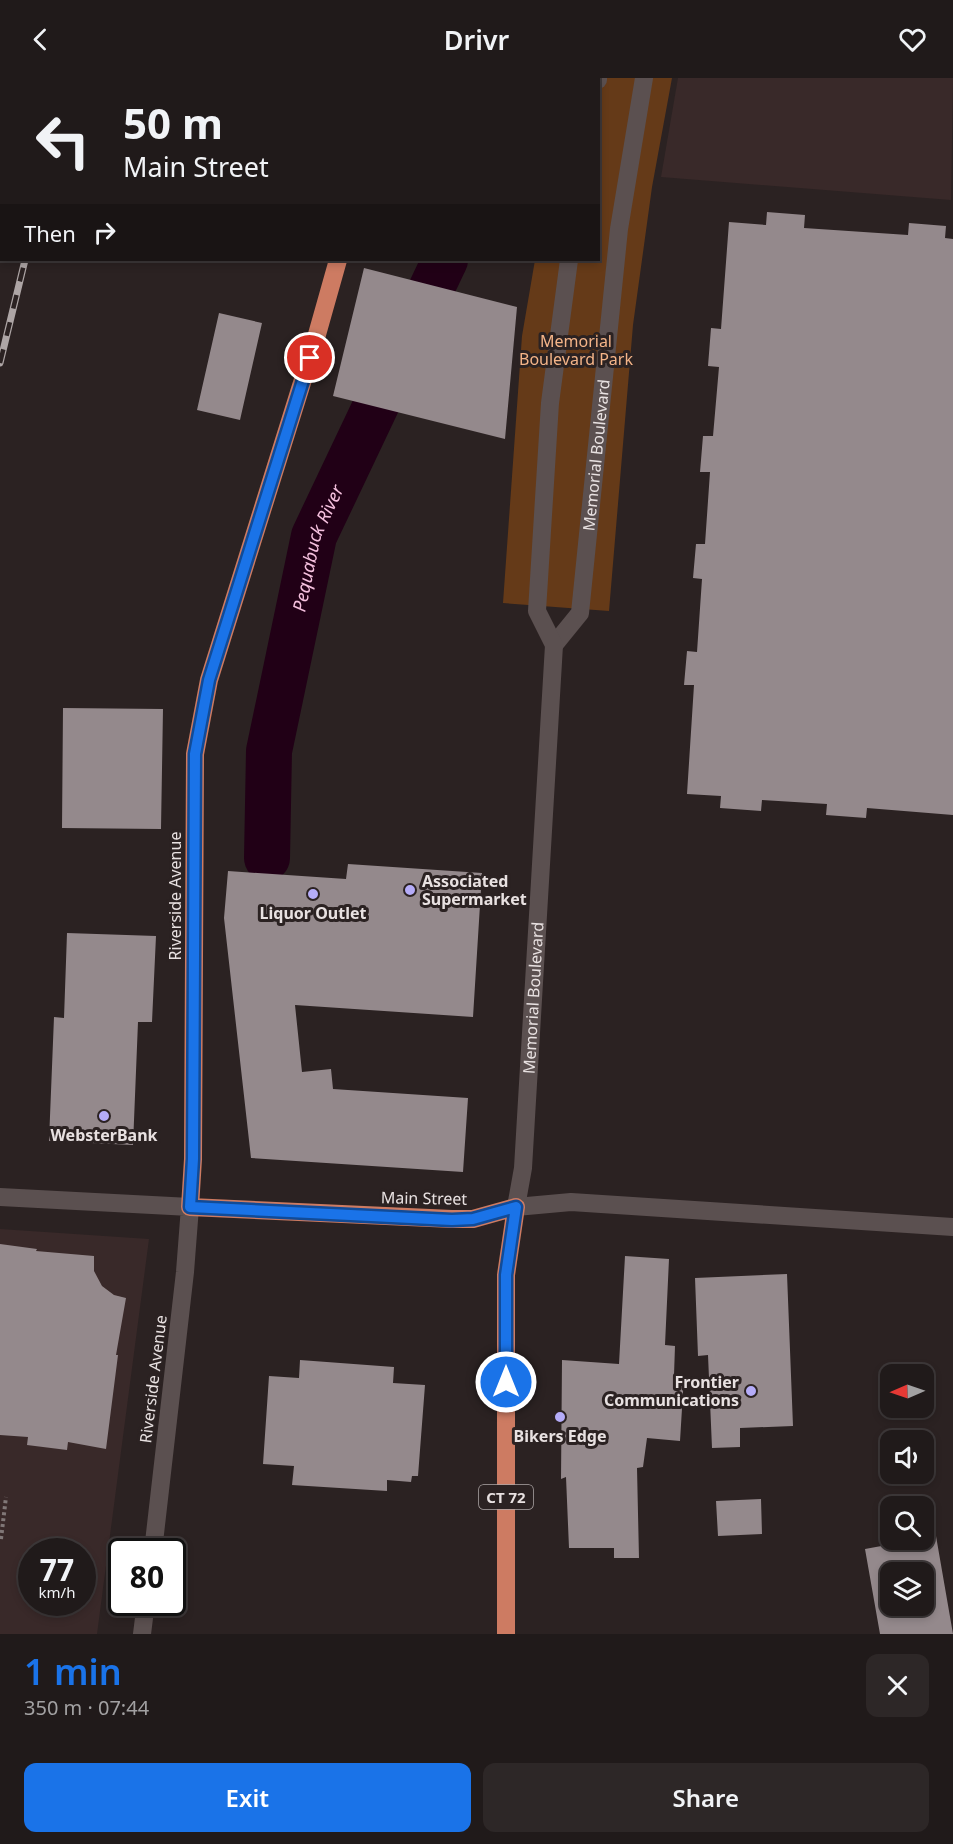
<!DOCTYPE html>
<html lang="en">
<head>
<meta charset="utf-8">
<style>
  :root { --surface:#201a1a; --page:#2d2727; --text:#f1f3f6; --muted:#a2a1a2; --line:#3d3839; --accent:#1a73e8 }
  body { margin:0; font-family:"Noto Sans",sans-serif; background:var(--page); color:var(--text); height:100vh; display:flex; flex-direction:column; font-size:22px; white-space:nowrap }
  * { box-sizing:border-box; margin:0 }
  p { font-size:20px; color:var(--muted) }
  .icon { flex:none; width:33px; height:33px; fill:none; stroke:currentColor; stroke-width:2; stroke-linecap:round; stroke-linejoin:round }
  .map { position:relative; height:1556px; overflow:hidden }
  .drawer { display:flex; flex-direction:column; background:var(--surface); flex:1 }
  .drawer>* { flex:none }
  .banner { position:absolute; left:0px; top:0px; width:600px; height:183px; box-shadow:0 3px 9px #0003,0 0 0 2px var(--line); background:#201a1a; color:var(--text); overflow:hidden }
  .needle { width:39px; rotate:268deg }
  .fabs { position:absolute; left:880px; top:1286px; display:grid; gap:12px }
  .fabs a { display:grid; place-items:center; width:54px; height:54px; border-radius:12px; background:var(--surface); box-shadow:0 3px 9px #0003,0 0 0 2px var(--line); font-size:30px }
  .speed { position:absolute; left:18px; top:1460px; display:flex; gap:12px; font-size:30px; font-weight:700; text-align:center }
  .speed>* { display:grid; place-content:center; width:78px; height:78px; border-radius:50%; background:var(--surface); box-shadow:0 3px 9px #0003,0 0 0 2px var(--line); line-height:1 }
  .speed small { font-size:15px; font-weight:400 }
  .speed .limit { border:3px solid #111; border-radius:9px; background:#fff; color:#111 }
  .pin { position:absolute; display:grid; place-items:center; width:51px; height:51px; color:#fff; margin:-26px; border:3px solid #fff; border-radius:50%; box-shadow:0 2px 6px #0007 }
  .me { position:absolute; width:66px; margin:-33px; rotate:0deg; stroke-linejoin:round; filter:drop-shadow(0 0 4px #0008) }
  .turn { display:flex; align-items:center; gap:21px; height:126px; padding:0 24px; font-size:27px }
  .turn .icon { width:78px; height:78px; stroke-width:2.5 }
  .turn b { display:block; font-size:42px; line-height:51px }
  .then { display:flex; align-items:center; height:57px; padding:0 24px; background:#0003; gap:12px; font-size:22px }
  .round { display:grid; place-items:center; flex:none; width:63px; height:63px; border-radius:12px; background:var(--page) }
  .overview { display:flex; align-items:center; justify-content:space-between; height:102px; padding:0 24px }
  h1 { font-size:36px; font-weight:600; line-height:45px; color:var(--accent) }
  .primary-button { display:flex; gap:12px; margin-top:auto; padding:12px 24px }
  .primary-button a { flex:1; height:69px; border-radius:12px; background:var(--accent); color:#fff; font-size:24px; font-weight:600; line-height:69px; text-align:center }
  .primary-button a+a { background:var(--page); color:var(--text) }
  header { display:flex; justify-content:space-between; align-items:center; height:78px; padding:0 24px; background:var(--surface); font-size:27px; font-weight:600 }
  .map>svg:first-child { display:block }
  .built { fill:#392929; fill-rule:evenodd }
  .green { fill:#653a18 }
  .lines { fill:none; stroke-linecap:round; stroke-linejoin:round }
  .river { stroke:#210016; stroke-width:46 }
  .building { fill:#94898c; fill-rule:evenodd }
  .path { stroke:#807777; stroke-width:4; stroke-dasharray:3 3; stroke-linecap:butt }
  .street { stroke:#5b5050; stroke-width:18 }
  .secondary { stroke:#5b5050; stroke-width:18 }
  .highway { stroke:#cd7b62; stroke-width:18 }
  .rail-casing { stroke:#ada5a5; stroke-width:7 }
  .rail { stroke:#2b2222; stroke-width:4.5; stroke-dasharray:14; stroke-linecap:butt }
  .route-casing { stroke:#114b97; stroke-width:15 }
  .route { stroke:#1a73e8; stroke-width:10 }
  .poi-dot { fill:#b5acf8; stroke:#2b2222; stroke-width:2 }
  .labels { text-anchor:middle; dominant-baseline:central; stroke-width:6; stroke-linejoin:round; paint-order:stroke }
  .shield { fill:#2b2222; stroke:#afa8a8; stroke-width:1.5 }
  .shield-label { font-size:15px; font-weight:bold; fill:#e8e1e1 }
  .park-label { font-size:16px; fill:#f4b488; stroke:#2b2222 }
  .street-label { font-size:16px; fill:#e8e1e1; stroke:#2b2222 }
  .poi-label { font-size:16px; font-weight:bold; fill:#e8e1e1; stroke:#2b2222 }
  .water-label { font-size:18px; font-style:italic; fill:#f5c0de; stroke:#2b2222 }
</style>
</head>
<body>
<header><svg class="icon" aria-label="back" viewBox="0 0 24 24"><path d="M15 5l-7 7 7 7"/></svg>Drivr<svg class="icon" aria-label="heart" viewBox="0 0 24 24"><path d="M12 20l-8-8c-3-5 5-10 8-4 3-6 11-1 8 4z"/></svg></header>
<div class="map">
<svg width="953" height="1556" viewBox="0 0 953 1556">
  <rect width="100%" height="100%" fill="#2b2222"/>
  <path class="built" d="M678,0H953L951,122L661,99Z
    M0,1151L149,1161L97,1556H0ZM32,1473H82V1524H32Z"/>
  <path class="green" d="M564,0H672L652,109L633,247L609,533L503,525L522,258L535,182H598V2Z"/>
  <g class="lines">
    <g class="river">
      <path d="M531,2L532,0"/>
      <path id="s1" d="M267,780L269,673L314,458L445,182"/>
    </g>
  </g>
  <path class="building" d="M767,134L805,137L804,150L908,157L909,145L946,148L945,160L953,161V737L867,730L866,740L826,737L827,726L762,722L761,733L720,730L721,718L687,716L694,607H684L687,573L697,574L702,501L693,500L696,466H705L710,394H700L703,358H713L719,289L708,288L711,250L721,251L729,144L766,147Z
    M364,190L517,229L505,361L333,318Z
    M219,235L262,245L240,342L197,332Z
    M63,630L163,631L161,751L62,750Z
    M348,786L482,795L473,939L295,927L302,994L331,991L333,1011L468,1020L463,1094L251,1080L224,840L228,793L346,801Z
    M67,855L156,858L152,944H138L133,1067L49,1063L54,939L64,940Z
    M0,1166L37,1171L36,1173L94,1178V1193L102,1208L114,1217L126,1220L116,1277H118L106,1371L68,1364L67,1372L27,1367L28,1359L0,1357Z
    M625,1178L669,1181L665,1267L675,1268L674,1297L684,1298L680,1363L647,1360L643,1389L637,1390L639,1480H614V1470H569L566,1399L561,1401L562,1282L619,1286Z
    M787,1196L793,1348L740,1350V1369L712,1370L708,1277L698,1278L695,1200Z
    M300,1282L394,1289L393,1305L425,1307L418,1398H412L411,1404L387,1402V1413L292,1407L294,1388L263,1386L269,1298L299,1300Z
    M761,1421L762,1456L718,1458L716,1423Z
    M936,1458L953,1556H880L865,1471ZM891,1494H924V1527H891Z"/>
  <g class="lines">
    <path class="path" d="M1,1461L6,1419"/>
    <path class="street" d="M0,1119L190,1129L185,1194L153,1473
      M516,1129L571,1124L953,1149
      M142,1556L146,1524"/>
    <g class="secondary">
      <path d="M598,2V0"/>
      <path id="s2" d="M554,567L580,535L619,151L644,0"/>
      <path id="s3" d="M516,1129L523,1090L554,567L537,533L550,325L569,182"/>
    </g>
    <path class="highway" d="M379,2L380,0
      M338,182L316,260L209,602L195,676L193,1081L190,1129L452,1141H473L516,1129L506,1197V1556"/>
    <defs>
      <path id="rail" d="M59,2L60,0
        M0,285L25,182"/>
    </defs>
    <use href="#rail" class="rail-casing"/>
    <use href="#rail" class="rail"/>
  </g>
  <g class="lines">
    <defs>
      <path id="route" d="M310,280L209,602L195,676L193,1081L190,1129L452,1142L473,1141L516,1129L506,1197V1304"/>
    </defs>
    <use href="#route" class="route-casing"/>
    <use href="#route" class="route"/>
  </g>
  <g class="poi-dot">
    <circle cx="410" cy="812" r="6"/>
    <circle cx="313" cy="816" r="6"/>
    <circle cx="104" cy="1038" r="6"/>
    <circle cx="751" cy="1313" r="6"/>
    <circle cx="560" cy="1339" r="6"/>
  </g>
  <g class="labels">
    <rect class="shield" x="479" y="1407" width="54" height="24" rx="4.5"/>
    <g class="shield-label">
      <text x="506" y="1419">CT 72</text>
    </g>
    <g class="park-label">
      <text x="576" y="263">Memorial<tspan x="576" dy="18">Boulevard Park</tspan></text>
    </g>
    <g class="street-label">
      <text stroke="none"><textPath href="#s2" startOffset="200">Memorial Boulevard</textPath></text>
      <text transform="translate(175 818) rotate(-90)">Riverside Avenue</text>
      <text stroke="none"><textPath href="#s3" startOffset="210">Memorial Boulevard</textPath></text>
      <text transform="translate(424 1120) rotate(1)">Main Street</text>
      <text transform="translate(153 1301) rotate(-83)">Riverside Avenue</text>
    </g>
    <g class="poi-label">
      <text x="422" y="803" text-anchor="start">Associated<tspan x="422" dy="18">Supermarket</tspan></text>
      <text x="313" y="835">Liquor Outlet</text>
      <text x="104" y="1057">WebsterBank</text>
      <text x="739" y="1304" text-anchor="end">Frontier<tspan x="739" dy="18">Communications</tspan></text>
      <text x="560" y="1358">Bikers Edge</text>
    </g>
    <g class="water-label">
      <text stroke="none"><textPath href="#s1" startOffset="316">Pequabuck River</textPath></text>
    </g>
  </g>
</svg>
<div class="fabs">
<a><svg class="needle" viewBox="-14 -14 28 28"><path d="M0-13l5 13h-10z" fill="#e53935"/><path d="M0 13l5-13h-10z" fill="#a2a1a2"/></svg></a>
<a><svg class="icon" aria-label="sound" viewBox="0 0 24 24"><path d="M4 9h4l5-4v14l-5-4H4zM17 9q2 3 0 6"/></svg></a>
<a><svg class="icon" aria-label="search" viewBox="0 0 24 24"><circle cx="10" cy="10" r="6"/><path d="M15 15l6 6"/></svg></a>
<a><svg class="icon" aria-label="layers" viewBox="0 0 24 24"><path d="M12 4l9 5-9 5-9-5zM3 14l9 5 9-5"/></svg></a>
</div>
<div class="speed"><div>77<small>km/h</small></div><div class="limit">80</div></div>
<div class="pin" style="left:310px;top:280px;background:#d93025"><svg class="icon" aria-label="arrive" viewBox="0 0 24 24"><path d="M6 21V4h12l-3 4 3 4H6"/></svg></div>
<svg class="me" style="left:506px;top:1304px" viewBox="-20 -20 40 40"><circle r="17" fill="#1a73e8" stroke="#fff" stroke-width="3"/><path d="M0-11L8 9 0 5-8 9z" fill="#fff"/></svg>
<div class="banner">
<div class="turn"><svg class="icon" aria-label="left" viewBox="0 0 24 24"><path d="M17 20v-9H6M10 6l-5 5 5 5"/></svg><div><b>50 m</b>Main Street</div></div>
<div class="then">Then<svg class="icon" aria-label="right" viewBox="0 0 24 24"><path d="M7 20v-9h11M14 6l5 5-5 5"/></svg></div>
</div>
</div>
<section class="drawer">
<div class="overview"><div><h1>1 min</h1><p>350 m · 07:44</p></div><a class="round"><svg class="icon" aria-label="close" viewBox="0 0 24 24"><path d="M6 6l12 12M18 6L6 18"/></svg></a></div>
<div class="primary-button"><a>Exit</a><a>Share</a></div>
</section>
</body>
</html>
